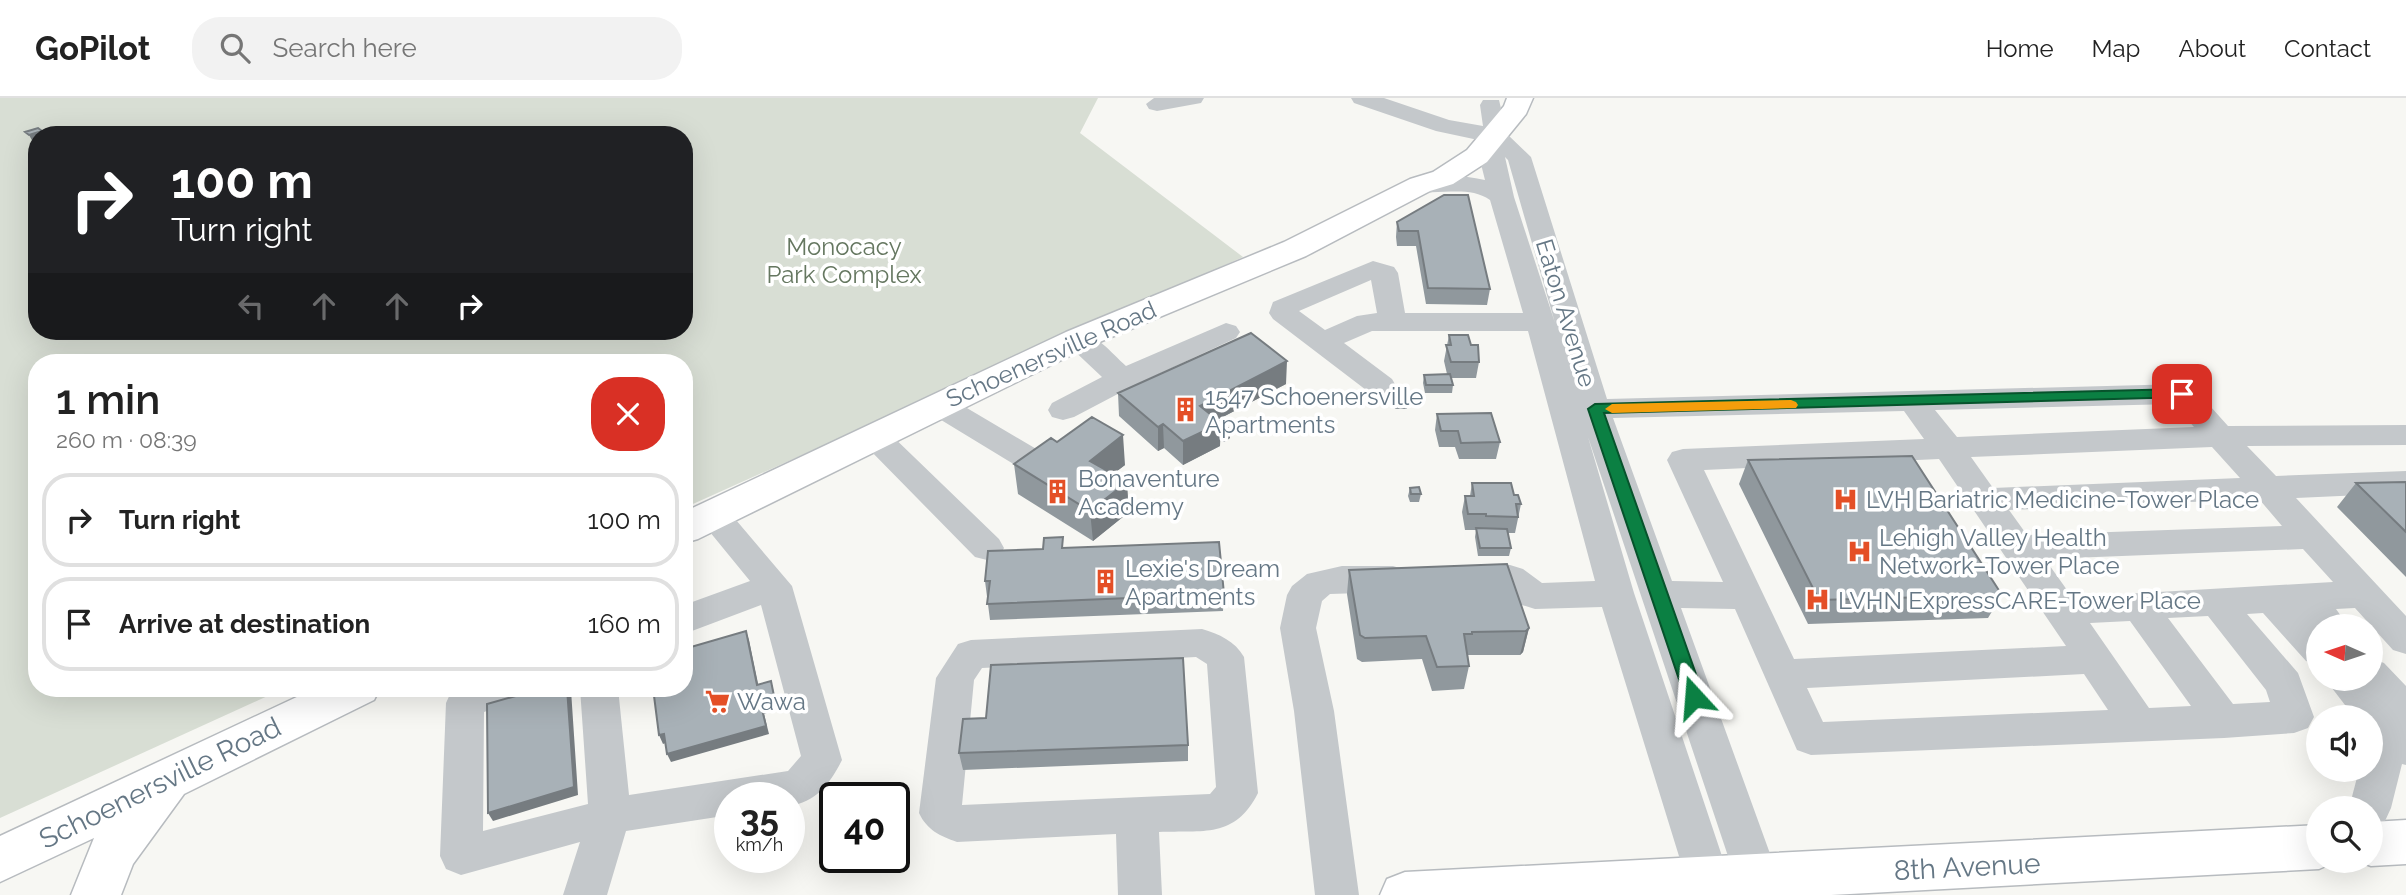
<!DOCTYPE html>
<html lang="en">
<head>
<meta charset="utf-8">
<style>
  :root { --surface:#fff; --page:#f2f2f2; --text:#222; --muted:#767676; --line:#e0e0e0 }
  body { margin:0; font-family:Raleway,sans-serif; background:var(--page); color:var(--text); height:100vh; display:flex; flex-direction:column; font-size:26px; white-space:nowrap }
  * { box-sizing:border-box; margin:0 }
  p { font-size:23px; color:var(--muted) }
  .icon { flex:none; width:38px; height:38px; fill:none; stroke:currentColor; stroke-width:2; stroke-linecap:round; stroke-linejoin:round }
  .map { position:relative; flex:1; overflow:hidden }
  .sheet { position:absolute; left:28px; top:256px; width:665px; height:343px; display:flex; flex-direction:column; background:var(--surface); border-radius:28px; box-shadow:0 7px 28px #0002 }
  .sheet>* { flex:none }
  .banner { position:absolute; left:28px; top:28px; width:665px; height:214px; border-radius:28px; box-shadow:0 7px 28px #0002; background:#202124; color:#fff; overflow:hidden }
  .needle { width:46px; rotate:273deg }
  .tools { position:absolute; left:2306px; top:516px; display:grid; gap:14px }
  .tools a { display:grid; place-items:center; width:77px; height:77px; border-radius:50%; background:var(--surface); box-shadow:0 7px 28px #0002; font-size:35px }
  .speed { position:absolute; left:714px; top:684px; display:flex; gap:14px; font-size:35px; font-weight:700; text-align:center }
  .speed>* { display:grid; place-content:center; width:91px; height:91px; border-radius:50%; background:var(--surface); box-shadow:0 7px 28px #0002; line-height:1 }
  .speed small { font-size:18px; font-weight:400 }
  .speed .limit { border:4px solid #111; border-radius:10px; background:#fff; color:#111 }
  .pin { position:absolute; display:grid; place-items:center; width:60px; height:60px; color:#fff; margin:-30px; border-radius:14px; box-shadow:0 4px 10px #0006 }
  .me { position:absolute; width:77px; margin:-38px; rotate:341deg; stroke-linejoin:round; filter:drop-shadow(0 0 5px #0008) }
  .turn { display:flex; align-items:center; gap:24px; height:147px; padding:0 28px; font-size:32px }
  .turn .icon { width:91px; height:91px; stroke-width:2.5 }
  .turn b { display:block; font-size:49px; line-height:60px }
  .lanes { display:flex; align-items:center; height:66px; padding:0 28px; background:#0003; justify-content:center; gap:35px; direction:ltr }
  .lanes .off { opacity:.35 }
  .round { display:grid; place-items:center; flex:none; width:74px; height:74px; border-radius:28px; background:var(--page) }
  .summary { display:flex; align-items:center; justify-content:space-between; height:119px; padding:0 28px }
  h1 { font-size:42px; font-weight:600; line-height:52px }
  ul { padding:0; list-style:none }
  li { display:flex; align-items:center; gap:21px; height:94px; margin:0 14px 10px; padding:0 14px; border:4px solid var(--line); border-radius:28px }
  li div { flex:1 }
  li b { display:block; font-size:26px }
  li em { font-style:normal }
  header { display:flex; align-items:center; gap:42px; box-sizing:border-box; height:98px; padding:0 35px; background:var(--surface); border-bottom:2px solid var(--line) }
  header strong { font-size:33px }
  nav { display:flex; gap:38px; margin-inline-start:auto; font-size:24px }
  .search { width:490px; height:63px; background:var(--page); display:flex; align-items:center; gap:18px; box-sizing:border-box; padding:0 24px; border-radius:28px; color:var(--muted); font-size:26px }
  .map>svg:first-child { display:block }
  .green { fill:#d8ded4; fill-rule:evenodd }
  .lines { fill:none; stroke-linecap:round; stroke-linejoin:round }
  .major-casing { stroke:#b7bbbf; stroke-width:3 }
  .minor { fill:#c4c8cb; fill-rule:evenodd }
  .major { fill:#fff; fill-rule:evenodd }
  .wall { fill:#90989d }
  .shaded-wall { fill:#767c80 }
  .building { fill:#a8b1b7; stroke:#767c80; stroke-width:2 }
  .route { fill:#0b8043; stroke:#07532c; stroke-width:2 }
  .slow { fill:#f59e0b }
  .labels { text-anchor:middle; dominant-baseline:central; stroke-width:7; stroke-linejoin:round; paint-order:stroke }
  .park-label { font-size:24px; fill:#657760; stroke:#fff }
  .street-label { font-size:24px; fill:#657785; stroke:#fff }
  .poi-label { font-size:24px; fill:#657785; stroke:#fff; text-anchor:start }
  .near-street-label { font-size:28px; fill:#657785; stroke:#fff }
</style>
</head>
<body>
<header>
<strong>GoPilot</strong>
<div class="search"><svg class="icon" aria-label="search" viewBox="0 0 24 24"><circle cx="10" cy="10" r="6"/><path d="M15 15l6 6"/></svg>Search here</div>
<nav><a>Home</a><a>Map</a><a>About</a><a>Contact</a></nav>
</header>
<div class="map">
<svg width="2406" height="797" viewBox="0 0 2406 797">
  <rect width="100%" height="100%" fill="#f7f7f3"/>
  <path class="green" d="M0,0H1098L1080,35L1243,159L684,410V264H37V590H285L0,720ZM37,37H684V233H37Z"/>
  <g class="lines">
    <defs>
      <path id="major" d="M1507,0H1533L1526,16L1487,64L1453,86L1430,93L1306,158L1090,248L698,441L684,445V414L1066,234L1284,144L1410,81L1433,74L1467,52L1504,8Z
        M316,590H380L374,602L184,696L133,766L121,797H71L94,740L0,784V738Z
        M2406,722V766L2371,768L2358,763H2371V724Z
        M2319,727V763H2337L2319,771L1831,797H1380L1387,781L1405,774Z"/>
    </defs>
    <use href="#major" class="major-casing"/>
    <path class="minor" d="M1154,0H1204L1201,5L1157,13L1149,11L1146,6Z
      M1351,0H1384L1449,22L1483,28L1480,7L1483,2H1499L1507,36L1531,59L1607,301L2182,286L2193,289L2228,328L2406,327V347L2247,348L2276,378L2406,373V395L2296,400L2406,518V556L2393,552L2355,510L2336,511L2348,528H2319V567L2306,563L2263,515L2247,516L2298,575L2314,619L2308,630L2294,635L2224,640L1811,657L1797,652L1735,511L1681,510L1785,797H1741L1588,339L1634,495L1735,797H1691L1602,509L1535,511L1522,507L1503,493H1468L1455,489L1450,480L1455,471L1468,467H1510L1523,471L1542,485L1595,483L1528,233H1372L1344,245L1392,281L1396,288L1392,295L1381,297L1370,295L1273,221L1269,215L1273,204L1373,163L1394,169L1398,175L1405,215H1523L1490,102C1467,86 1437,99 1411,92L1408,87L1411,82C1434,76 1462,77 1485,82L1480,62L1483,43L1436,33L1354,5ZM1505,59L1508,62L1555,225L1514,99ZM1371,182L1377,215L1357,218L1325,232L1299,213ZM2174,306L2194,329L1957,339L1935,312ZM1904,313L1924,341L1683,351L1672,354L1667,362L1723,484L1672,483L1613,320ZM2212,349L2240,380L1993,390L1971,359ZM1939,361L2066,548L1794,561L1704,372ZM2259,401L2282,428L2027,437L2009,412ZM2303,451L2333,484L2072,499L2045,461ZM2208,518L2266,592L2270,604L2233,606L2168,520ZM2130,523L2191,608L2149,610L2090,525ZM2084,576L2108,612L1823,624L1807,590Z
      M1226,225L1236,228L1240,234L1236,240L1133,288L1074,319L1063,322L1052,319L1048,312L1052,305L1102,279L1068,247L1064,241L1068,235C1092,229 1109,253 1126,268Z
      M939,297L950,300L1055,362L1060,370L1055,378L1044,381L1033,378L928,314L924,307L928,300Z
      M874,328L885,331L999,441L1004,450L999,459L987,462L975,459L863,345L858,338L863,331Z
      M713,405L725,409L792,488L842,662C830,686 816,704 789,708V700H730V717L626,733L607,797H563L580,744L461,777L446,771L440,758L446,605L451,594L463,590H525L520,601L484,614L483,733L588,706L580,590H618L629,697L788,673L801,658L761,507L684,536V507L750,483L696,417L701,409Z
      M1342,468H1393L1406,472L1411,481L1406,490L1393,494L1330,496L1322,503L1316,530L1334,613L1359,797H1315L1294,613L1280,530L1287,497L1292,488L1307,476Z
      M1202,531C1219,536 1235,543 1244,559L1258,695C1235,741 1203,732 1159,734L1162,797H1118L1116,736L957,744C940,738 927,732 919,715L936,580L958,546L971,542ZM1196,559L1207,566L1216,689L1210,696L962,707L974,582L982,570Z
      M2371,560L2384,565L2406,588V667L2402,666L2391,710L2385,723L2371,727V710H2349L2359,672H2371V620H2355L2325,581H2371Z"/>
    <use href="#major" class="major"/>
  </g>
  <path class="wall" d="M1444,97L1490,191L1487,207L1426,206L1416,148H1397L1396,139L1397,124Z
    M1449,237L1471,247L1479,264L1476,280H1451L1453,287L1452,295H1425L1423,285L1424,277L1447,276L1444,263Z
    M1286,286L1217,322L1230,332V340L1224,344L1220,341V348L1183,367L1164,350L1158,353L1119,318L1118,295Z
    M1394,294L1408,303L1407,311H1395L1393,302Z
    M1437,316L1500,344L1496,361H1459L1455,349H1439L1435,332Z
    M1748,362L2002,497L1988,520L1808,526L1739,386Z
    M1014,366L1125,367L1113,376L1129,414L1093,443L1018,396Z
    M2406,384V479L2337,409L2356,385Z
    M1472,385L1521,406L1515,435H1508L1511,450L1509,458H1478L1475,439L1476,432H1465L1462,414L1465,398H1470Z
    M1410,390L1421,396L1419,404H1410L1408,398Z
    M1064,450L1224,496L1223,513L990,522L985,483Z
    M1349,472L1529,530L1523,554L1520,557H1468L1469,568L1464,591L1432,593L1422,561L1362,564L1357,561L1347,496Z
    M986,620L1188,647V663L963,672L959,655Z"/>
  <path class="shaded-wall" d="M42,33L44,37H37V43L33,44L29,37Z
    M1287,263L1286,286L1200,331V308Z
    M1221,325L1220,348L1183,367V343Z
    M1163,326L1164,350L1158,353V329Z
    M1230,332V340L1224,344V335Z
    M1123,337L1125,367L1092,392L1090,363Z
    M1127,384L1129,414L1093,443L1090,413Z
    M1529,530L1523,554L1520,557L1526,533Z
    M746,533L749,542L760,595L757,587Z
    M771,583L778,611L764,616L769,636L671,664L667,656L761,607Z
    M567,590H569L571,592L578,697L493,723L488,715Z
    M664,636L668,644L663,646L659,637Z"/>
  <path class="building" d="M38,30L42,33L29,37L25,34Z
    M1444,97H1468L1490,191L1428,190L1418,133H1399L1397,124Z
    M1251,235L1287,263L1200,308L1221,325L1183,343L1163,326L1158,329L1118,295Z
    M1449,237H1468L1471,247H1478L1479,264H1451L1446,247H1451Z
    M1450,276L1453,287H1426L1424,277Z
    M1394,294H1407L1408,303H1396Z
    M1491,315L1500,344L1461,345L1458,333H1441L1437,316Z
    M1092,319L1123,337L1090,363L1127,384L1090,413L1014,366L1051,340L1057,344Z
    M1222,325L1230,332L1224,335L1221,333V326Z
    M1912,358L2002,497L1819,502L1748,362Z
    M2406,384V434L2356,385Z
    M1472,385H1511L1514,397H1518L1521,406H1516L1518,419L1486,418V416H1468L1465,398H1474Z
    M1419,389L1421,396H1411L1410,390Z
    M1476,430L1507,431L1511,450H1480Z
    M1063,439L1062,450L1219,444L1224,496L987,506L990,483H985L988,453L1043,451L1044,440Z
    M1507,466L1529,530L1526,533L1472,534V536H1464L1469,568L1437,569L1426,538L1365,540L1360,537L1349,472Z
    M746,533L757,587L771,583L775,603L761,607L766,628L667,656L664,636L659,637L653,590H684V551Z
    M1183,560L1188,647L959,655L963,621L986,620L991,567Z
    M544,590H567L574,689L488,715L487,606Z"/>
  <path class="route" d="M2182,291L2189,296L2187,299L1604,315L1704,599L1701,605L1694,607L1688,605L1685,599L1588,311L1595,306Z"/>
  <path class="slow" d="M1791,302L1796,304L1798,307L1796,310L1612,315L1605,311L1612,306Z"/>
  <defs>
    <symbol id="building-bare" viewBox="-9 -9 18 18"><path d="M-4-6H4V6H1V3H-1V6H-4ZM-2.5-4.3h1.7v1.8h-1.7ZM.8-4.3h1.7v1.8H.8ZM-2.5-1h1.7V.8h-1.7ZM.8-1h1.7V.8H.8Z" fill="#e44f26" stroke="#fff" stroke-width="2.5" paint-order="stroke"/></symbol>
    <symbol id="hospital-bare" viewBox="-9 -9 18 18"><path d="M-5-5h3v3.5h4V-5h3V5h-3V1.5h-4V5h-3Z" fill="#e44f26" stroke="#fff" stroke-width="2.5" paint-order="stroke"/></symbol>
    <symbol id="supermarket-bare" viewBox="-9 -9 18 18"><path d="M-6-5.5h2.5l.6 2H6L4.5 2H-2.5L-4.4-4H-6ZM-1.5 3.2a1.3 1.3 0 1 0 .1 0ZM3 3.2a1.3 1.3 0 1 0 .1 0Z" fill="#e44f26" stroke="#fff" stroke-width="2.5" paint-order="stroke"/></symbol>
  </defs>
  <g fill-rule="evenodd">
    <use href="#building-bare" x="1168" y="294" width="35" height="35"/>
    <use href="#building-bare" x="1040" y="376" width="35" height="35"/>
    <use href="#hospital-bare" x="1828" y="384" width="35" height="35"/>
    <use href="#hospital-bare" x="1842" y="436" width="35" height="35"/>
    <use href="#building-bare" x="1088" y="466" width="35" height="35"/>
    <use href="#hospital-bare" x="1800" y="484" width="35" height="35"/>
    <use href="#supermarket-bare" x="700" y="586" width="35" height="35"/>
  </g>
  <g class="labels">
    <g class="park-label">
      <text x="844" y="148">Monocacy<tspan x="844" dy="28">Park Complex</tspan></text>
    </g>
    <g class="street-label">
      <text transform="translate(1566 215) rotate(73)">Eaton Avenue</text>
      <text transform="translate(1051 256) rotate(-24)">Schoenersville Road</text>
    </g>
    <g class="poi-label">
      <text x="1205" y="298">1547 Schoenersville<tspan x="1205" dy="28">Apartments</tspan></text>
      <text x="1078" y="380">Bonaventure<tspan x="1078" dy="28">Academy</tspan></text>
      <text x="1866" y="401">LVH Bariatric Medicine-Tower Place</text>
      <text x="1879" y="439">Lehigh Valley Health<tspan x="1879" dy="28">Network–Tower Place</tspan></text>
      <text x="1125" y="470">Lexie's Dream<tspan x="1125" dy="28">Apartments</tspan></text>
      <text x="1838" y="502">LVHN ExpressCARE-Tower Place</text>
      <text x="737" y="603">Wawa</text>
    </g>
    <g class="near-street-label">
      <text transform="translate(160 685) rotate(-26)">Schoenersville Road</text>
      <text transform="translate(1967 769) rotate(-3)">8th Avenue</text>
    </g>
  </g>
</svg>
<div class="tools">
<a><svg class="needle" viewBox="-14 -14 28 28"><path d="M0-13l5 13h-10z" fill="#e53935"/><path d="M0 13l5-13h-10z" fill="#767676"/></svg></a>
<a><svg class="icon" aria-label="sound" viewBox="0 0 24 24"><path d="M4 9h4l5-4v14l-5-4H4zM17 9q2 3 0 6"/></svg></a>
<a><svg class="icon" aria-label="search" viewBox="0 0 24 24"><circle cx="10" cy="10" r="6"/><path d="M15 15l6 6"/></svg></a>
</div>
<div class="speed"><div>35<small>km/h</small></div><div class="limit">40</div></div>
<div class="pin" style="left:2182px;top:296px;background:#d93025"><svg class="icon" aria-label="arrive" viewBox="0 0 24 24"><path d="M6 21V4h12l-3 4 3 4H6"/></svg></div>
<svg class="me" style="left:1694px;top:599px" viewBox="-20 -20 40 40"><path d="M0-17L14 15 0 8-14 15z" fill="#0b8043" stroke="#fff" stroke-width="4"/></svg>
<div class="banner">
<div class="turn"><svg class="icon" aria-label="right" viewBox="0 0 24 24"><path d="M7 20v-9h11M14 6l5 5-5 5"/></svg><div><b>100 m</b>Turn right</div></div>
<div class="lanes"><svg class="icon off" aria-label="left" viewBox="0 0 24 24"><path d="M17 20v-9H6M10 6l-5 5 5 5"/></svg><svg class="icon off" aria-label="ahead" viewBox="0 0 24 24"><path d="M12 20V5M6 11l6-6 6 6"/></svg><svg class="icon off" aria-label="ahead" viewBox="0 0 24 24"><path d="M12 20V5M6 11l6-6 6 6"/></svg><svg class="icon" aria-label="right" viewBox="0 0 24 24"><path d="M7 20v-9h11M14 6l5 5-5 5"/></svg></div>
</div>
<section class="sheet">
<div class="summary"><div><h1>1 min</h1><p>260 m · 08:39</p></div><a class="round" style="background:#d93025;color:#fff"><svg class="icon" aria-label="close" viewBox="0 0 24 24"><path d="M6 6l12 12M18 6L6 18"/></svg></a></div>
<ul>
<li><svg class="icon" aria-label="right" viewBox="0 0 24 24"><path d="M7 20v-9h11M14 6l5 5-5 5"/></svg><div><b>Turn right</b></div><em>100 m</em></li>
<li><svg class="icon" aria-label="arrive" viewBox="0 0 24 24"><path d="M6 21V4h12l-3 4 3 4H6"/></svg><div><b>Arrive at destination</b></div><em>160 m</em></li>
</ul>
</section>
</div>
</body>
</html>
